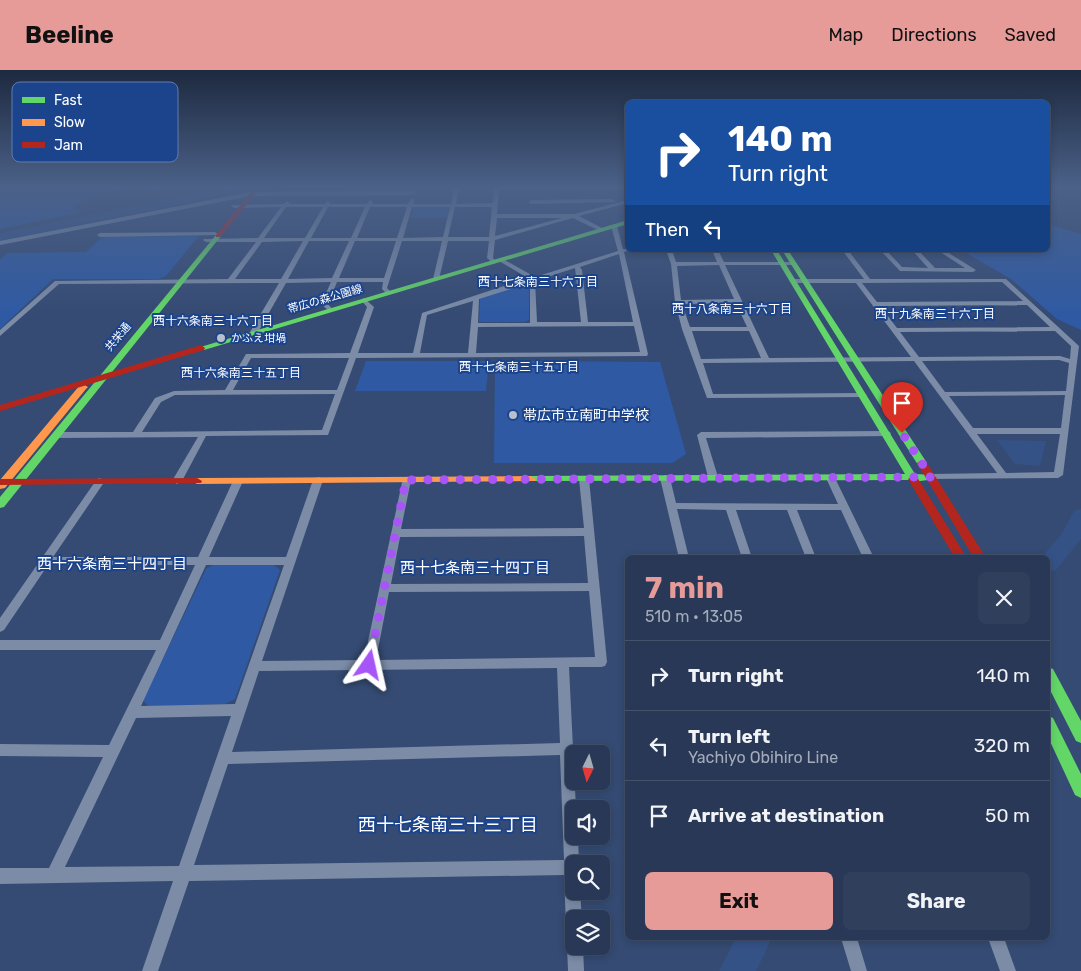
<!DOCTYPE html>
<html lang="en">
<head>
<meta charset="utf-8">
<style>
  :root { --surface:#283856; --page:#303f5c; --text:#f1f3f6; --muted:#a5acb9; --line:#44526c; --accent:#e69b98 }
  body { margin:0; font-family:Rubik,"Noto Sans JP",sans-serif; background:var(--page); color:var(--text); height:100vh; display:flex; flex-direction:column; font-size:19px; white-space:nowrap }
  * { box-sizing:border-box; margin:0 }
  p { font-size:16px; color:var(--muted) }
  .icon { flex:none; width:28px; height:28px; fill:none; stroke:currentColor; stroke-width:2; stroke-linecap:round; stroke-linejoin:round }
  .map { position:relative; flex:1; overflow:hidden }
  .side { position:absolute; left:625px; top:485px; width:425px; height:385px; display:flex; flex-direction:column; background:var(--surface); border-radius:8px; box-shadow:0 2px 8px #0003,0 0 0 1px var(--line) }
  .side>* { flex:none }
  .top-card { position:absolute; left:625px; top:30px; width:425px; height:152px; border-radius:8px; box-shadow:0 2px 8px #0003,0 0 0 1px var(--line); background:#1a4fa0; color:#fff; overflow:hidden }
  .needle { width:32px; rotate:185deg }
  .controls { position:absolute; left:565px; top:675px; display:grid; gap:10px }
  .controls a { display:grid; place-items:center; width:45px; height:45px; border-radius:8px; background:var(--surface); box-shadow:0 2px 8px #0003,0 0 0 1px var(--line); font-size:25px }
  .pin { position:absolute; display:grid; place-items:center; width:42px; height:42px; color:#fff; margin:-51px -21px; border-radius:50% 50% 50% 0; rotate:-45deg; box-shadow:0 0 5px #0007 }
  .pin .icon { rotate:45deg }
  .me { position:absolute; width:55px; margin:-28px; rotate:11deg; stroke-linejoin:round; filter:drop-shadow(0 0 4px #0008) }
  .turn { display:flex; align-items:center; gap:18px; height:105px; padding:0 20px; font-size:22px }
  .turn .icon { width:65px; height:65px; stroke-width:2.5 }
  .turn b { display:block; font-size:35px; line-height:42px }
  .then { display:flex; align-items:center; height:48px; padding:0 20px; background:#0003; gap:10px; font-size:19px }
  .round { display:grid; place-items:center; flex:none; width:52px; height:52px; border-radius:8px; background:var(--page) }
  .head { display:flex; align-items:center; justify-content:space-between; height:85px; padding:0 20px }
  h1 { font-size:30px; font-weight:700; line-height:38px; color:var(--accent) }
  .primary-button { display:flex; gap:10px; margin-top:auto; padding:10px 20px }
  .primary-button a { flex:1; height:58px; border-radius:8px; background:var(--accent); color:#111; font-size:20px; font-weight:700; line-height:58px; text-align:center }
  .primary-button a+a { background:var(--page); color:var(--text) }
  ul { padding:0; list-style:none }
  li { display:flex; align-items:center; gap:15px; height:70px; padding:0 20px; border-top:1px solid var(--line) }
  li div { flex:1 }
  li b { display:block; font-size:19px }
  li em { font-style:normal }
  header { display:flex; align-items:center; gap:30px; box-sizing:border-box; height:70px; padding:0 25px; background:var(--accent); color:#111 }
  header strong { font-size:24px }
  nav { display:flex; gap:28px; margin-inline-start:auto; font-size:18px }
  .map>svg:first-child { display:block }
  .green { fill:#2f5aa3 }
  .water { fill:#355287 }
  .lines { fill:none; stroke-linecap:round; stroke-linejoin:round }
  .river { fill:#355287; fill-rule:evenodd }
  .street { fill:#7c8ca7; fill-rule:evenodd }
  .fast { fill:#63d668; fill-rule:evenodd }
  .slow { fill:#ff974d; fill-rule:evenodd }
  .jam { fill:#b3261e; fill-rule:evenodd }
  .route { stroke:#a855f7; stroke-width:9; stroke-dasharray:0 16.2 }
  .poi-dot { fill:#b8c0ce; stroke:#1b448d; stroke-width:2 }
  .labels { text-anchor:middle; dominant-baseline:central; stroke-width:4; stroke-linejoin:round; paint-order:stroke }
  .far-street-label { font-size:11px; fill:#fff; stroke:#1b448d }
  .far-poi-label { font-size:11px; fill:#fff; stroke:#1b448d; text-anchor:start }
  .far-neighbourhood-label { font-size:12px; fill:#fff; stroke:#1b448d }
  .poi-label { font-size:14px; fill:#fff; stroke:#1b448d; text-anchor:start }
  .neighbourhood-label { font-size:15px; fill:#fff; stroke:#1b448d }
  .near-neighbourhood-label { font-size:18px; fill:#fff; stroke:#1b448d }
  .key { fill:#1b448d; stroke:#5f7caf; stroke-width:1 }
  .key-label { font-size:14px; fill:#fff }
</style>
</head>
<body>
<header>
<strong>Beeline</strong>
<nav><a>Map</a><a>Directions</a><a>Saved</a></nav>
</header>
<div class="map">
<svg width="1081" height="901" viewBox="0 0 1081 901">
  <rect width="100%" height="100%" fill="#354b73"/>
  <path class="green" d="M0,117H160L161,120C145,124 151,119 138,118C128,116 81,130 73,136L79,143L0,159Z
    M414,137H449L447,148H411Z
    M1048,154L1081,164V260L1057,249L1011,209L961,180H1048Z
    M199,166L166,206L159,209H53L0,259V189L8,183L86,182L100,169L107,167Z
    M523,215L529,216V250L524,252H479L480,228Z
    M366,291H489L486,321H355Z
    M502,291L660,292L686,384L672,393H494L495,296Z
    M273,494L280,500L235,629L225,634L148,636L143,630L206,499L213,495Z"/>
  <path class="water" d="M997,370L1046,371L1040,396L1015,394Z"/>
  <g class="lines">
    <path class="river" d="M231,117H253L248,120L0,171V163Z
      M1081,439V469L1056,500L1048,502V488H1041L1061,465L1074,441Z
      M736,868H772L756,901H719Z"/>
    <path class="street" d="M454,117H459L456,134L493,133L494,117H628V120H499L497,144H574L628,130V133L579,146L604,159V161H600L573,148L495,170L493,188L497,192L494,194L487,188L489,171H448L439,209L436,211L433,209L442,171H402L387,218L392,223L391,224H387L382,219L383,212H337L328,234L333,240L330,242L321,234L331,212L286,213L258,262L254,264L250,262L279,213L59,214L0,266V260L55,211L228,209L256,172H206L203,170L204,169L258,168L281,137L234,138L231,136L232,135L283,134L287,131L290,133L289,134H325L328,131L330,134H367L370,130L373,132L372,134H408L412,128L415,130L413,134H451ZM286,137H323L305,168H264ZM328,137H365L351,168H311ZM370,137H407L397,168H357ZM412,137H450L443,167L403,168ZM455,137H492L489,167H448ZM497,148H562L495,166ZM303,171L281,209H235L262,172ZM309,171H349L332,208L288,209ZM355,171H396L384,208H339Z
      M251,122L414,121L417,123L414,125L251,126L0,175V171Z
      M612,129L615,131L614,132L531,134L528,132L531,130Z
      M614,154L617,156L623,179L629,180L624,182L648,284L647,286L356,288L328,365L206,366L182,411L177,414L172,411L198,367L56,368L52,365L56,362H133L155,328L174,321L225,320L246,284L350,283L367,237L361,230L364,228L374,237L358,283H413L422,243L528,208L499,191V189H503L535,207L618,181L611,156ZM619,184L633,252H588L582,200L580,197ZM575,198L581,252H537L535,211ZM530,213V253H478L479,229ZM473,231L468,283H420L427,245ZM634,256L640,282L476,283L478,257ZM251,288H349L337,320H233ZM335,324L322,360L142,362L161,332L175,325Z
      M215,162L218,164L217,165L100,167L97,165L100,163Z
      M666,180H672L676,192H717L712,180H718L724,192H795L796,193L793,195H725L769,288L911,287L856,213H793L790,211L793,209H864L842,180H848L870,209H1006L1079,276L1063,405L1058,408L928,409L926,407L931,404L997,403L914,291L703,293L713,324L863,323L867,325L863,327L707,328L682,259L675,232L671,194ZM719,195L734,229L681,230L677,196ZM1002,212L1023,231L877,232L862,213ZM736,233L747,257H690L682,234ZM1027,235L1050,257L897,258L880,236ZM692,261H749L761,288L701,289ZM1055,261L1071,276L1070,289L1060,286L919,287L900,262ZM1059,290L1069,293L1066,321L945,322L922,291ZM1065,325L1061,358H973L949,326ZM977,364H1060L1054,402L1006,403Z
      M880,180H886L902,197L928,198L912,180H918L935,198H965L937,180H944L976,200L973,202L900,201Z
      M887,361L890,362L891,364L890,366L706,368L718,407L713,410L708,407L697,365L701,362Z
      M665,405L670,408L676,433L838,434L826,408L828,406H834L874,488H863L841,440H797L816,488H806L787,440H736L752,488H742L726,440L677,439L689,488H679L660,408Z
      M584,406L589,409L607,592L605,596L601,597H569L576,739H574V766H578L579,794H574V821H580L582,849H574V864L568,862L566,856L564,805L189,811L158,901H142L173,811L0,814V798H49L103,687L0,686V674L109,675L156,580H0V570H160L195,495H48L4,560L0,562V548L97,409L100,408L105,411L53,487H198L233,411L238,408L243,411L209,487H286L313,410L318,407L321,408L323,410L262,591L364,590L403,408L406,407L411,410L401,459L584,458L579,409ZM584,466L588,513L391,514L400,467ZM206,495H284L235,634L141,636ZM589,521L595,587L376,590L389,522ZM557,598L560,673L232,682L259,601ZM231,646L179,796L65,797L136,648ZM560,685L564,790L194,795L228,694Z
      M574,868V876H583L584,901H568L567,876L569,870Z
      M841,868H857L867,901H851Z
      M988,868H1004L1016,901H1000Z"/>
    <path class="fast" d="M628,150V154L204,280H198L197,278Z
      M216,165L221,166L4,437L0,438V427Z
      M771,180H777L915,404L935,405L936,407L935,409L913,412L909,410L527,411L526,409L531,406L905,404Z
      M782,180H788L927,393L926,395H918Z
      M1048,597L1053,599L1081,651V673L1076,671L1048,616Z
      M1048,646L1053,648L1081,704V728L1075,725L1048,667Z"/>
    <path class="slow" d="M83,314L88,317L86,319L5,418L0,419V410L80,315Z
      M531,406L536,409L535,411L197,414L192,411L197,408Z"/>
    <path class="jam" d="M255,117H261L220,167H216V165Z
      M201,275L205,278L204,280L0,341V335Z
      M922,390L927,393L986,488H974L917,393Z
      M913,406L917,407L967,488H955L908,409Z
      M197,408L202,411L201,413L0,415V409Z"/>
  </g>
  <linearGradient id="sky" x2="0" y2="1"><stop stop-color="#1d293f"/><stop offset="0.48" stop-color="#4b6188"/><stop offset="1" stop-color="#4b6188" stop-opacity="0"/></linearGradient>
  <rect width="1081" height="243" fill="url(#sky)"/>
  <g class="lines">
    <path class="route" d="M369,595L406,410L931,407L902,363"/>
  </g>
  <g class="poi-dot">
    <circle cx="221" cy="268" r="5"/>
    <circle cx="513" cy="345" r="5"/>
  </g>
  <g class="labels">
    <g class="far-street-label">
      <text transform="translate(325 229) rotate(-16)">帯広の森公園線</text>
      <text transform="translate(118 267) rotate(-50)">共栄通</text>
    </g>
    <g class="far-poi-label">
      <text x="231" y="268">かふえ坩堝</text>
    </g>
    <g class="far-neighbourhood-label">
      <text x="538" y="212">西十七条南三十六丁目</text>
      <text x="732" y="239">西十八条南三十六丁目</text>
      <text x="935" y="244">西十九条南三十六丁目</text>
      <text x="213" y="251">西十六条南三十六丁目</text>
      <text x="519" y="297">西十七条南三十五丁目</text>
      <text x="241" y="303">西十六条南三十五丁目</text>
    </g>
    <g class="poi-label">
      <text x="523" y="345">帯広市立南町中学校</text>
    </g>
    <g class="neighbourhood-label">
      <text x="112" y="494">西十六条南三十四丁目</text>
      <text x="475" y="498">西十七条南三十四丁目</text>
    </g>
    <g class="near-neighbourhood-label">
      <text x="448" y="755">西十七条南三十三丁目</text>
    </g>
  </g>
  <rect x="12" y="12" width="166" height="80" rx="8" class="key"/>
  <rect x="22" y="27" width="23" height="6" fill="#63d668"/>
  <rect x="22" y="49" width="23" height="7" fill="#ff974d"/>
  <rect x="22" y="72" width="23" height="6" fill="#b3261e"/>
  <g class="key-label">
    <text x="54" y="35">Fast</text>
    <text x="54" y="57">Slow</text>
    <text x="54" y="80">Jam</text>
  </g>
</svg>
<div class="controls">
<a><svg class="needle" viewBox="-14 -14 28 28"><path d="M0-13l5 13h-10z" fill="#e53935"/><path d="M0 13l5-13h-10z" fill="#a5acb9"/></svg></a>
<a><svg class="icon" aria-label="sound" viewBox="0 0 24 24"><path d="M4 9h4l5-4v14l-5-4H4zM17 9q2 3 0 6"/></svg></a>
<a><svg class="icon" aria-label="search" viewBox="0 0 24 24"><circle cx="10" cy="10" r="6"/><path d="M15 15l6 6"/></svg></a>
<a><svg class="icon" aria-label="layers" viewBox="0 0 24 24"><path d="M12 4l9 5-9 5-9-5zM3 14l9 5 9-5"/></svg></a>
</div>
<div class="pin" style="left:902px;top:363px;background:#d93025"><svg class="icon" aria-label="arrive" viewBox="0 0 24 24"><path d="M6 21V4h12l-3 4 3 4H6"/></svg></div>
<svg class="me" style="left:369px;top:595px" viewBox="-20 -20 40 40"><path d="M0-17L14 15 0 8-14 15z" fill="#a855f7" stroke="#fff" stroke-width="4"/></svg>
<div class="top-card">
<div class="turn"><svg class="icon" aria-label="right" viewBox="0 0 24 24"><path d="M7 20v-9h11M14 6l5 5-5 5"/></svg><div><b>140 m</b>Turn right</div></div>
<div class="then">Then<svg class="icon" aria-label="left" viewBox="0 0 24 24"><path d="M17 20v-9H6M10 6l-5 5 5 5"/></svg></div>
</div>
<section class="side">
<div class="head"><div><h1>7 min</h1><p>510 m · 13:05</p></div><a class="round"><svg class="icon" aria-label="close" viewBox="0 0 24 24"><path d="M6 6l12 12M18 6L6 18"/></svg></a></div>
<ul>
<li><svg class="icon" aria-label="right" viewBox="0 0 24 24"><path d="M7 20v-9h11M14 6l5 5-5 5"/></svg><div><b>Turn right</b></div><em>140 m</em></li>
<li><svg class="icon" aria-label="left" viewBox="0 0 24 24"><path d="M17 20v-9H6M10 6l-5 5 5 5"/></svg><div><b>Turn left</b><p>Yachiyo Obihiro Line</p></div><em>320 m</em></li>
<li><svg class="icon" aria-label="arrive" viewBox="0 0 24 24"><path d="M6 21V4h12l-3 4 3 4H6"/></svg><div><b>Arrive at destination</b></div><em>50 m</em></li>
</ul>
<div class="primary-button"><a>Exit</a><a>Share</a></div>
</section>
</div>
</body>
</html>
